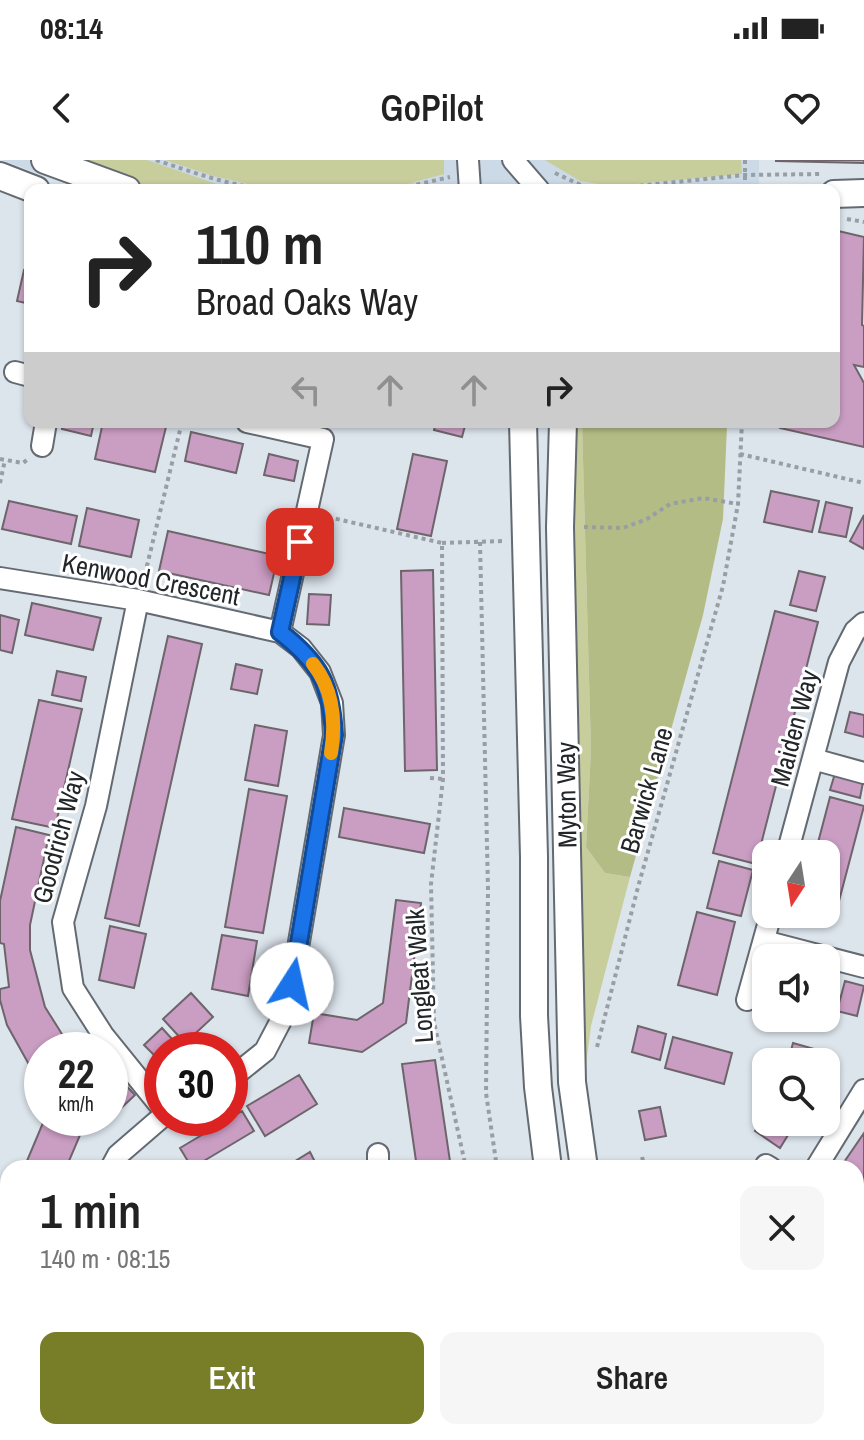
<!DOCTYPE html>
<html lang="en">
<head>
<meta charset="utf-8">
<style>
  :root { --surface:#fff; --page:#f6f6f6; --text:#222; --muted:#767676; --accent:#787d27 }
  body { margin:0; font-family:"Archivo Narrow",sans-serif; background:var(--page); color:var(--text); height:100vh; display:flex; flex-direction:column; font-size:30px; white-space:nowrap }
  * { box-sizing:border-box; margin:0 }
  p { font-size:26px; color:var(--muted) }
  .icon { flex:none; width:44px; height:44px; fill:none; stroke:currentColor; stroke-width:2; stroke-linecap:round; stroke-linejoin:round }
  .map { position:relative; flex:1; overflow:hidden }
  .sheet { position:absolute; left:0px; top:1000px; width:864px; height:280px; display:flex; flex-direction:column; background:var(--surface); border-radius:24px 24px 0 0; box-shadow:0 2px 6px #0004 }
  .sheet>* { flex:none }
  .top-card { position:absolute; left:24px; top:24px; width:816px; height:244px; border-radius:16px; box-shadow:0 2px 6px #0004; background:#fff; color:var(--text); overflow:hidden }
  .needle { width:52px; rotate:192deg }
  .tools { position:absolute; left:752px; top:680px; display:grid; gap:16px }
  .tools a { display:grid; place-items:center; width:88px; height:88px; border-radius:16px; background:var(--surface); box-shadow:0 2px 6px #0004; font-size:40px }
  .speed { position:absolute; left:24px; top:872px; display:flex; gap:16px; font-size:40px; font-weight:700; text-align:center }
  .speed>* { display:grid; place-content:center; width:104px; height:104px; border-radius:50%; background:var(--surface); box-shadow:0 2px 6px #0004; line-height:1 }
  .speed small { font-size:20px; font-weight:400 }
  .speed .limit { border:12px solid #d22; background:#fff; color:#111 }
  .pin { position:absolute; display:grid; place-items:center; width:68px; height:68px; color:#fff; margin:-34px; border-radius:16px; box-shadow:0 4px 12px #0006 }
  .me { position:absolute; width:88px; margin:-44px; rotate:10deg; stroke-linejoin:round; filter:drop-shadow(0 0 6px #0008) }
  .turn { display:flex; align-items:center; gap:28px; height:168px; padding:0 40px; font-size:36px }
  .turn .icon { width:104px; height:104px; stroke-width:2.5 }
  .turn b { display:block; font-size:56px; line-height:68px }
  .lanes { display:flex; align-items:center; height:76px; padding:0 40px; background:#0003; justify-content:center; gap:40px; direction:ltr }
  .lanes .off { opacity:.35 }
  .round { display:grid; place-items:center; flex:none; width:84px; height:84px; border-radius:16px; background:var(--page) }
  .headline { display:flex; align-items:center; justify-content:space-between; height:136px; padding:0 40px }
  h1 { font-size:48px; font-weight:600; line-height:60px }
  .action { display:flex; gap:16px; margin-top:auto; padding:16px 40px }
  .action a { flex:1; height:92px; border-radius:16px; background:var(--accent); color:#fff; font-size:32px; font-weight:600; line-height:92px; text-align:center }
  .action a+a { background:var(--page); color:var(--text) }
  .status { display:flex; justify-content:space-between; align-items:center; height:56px; padding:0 40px; background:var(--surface); direction:ltr }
  .status svg { height:22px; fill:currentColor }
  header { display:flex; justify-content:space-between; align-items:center; height:104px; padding:0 40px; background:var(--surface); font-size:36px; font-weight:600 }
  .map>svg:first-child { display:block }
  .built { fill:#ccd9e7 }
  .green { fill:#c7ce9c }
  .forest { fill:#b4bc85 }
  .building { fill:#ca9dc3; stroke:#6d656b; stroke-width:2 }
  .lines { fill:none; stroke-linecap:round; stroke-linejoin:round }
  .minor-casing { stroke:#636a71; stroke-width:24 }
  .tertiary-casing { stroke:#636a71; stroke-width:30 }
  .path { stroke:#979ea4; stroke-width:4; stroke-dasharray:4 4; stroke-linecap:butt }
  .minor { stroke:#fff; stroke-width:20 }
  .tertiary { stroke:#fff; stroke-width:26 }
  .route-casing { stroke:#114b97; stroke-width:20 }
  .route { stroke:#1a73e8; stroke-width:14 }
  .slow { stroke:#f59e0b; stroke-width:14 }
  .labels { text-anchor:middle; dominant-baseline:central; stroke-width:6; stroke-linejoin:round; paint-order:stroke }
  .street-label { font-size:26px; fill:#232629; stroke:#fff }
</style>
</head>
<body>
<div class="status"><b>08:14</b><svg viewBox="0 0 49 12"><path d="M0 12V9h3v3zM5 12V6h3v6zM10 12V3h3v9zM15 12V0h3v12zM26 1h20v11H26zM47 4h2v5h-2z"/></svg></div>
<header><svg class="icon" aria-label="back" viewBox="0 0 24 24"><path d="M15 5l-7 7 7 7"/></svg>GoPilot<svg class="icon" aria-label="heart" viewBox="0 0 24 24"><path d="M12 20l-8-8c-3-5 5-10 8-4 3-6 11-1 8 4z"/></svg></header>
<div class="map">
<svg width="864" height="1280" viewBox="0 0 864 1280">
  <rect width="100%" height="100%" fill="#dce4ec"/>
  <path class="built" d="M2,0H759V30H83Z"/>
  <path class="green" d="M78,0H147L234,30H158Z
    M165,0H444V14L396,27L295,30L262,27L213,16Z
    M545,0H741L742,14L612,26L580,21Z
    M573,262H582L591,590L586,687L605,713L630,717L591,866L585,913L582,740L574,575Z"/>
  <path class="forest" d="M582,262H698L727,266L723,359L703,455L630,717L605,713L586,687L591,590Z"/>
  <path class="building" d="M776,0H864V3L776,1Z
    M834,70L864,77L862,165L864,166V207L854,205L864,223V287L780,268L781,262H834Z
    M24,110L30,112V144L17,141Z
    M63,262H94L91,276L62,269Z
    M103,262H145L166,267L155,312L95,299Z
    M436,262H466L462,277L434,270Z
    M191,272L243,284L236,313L185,301Z
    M269,294L298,301L294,321L264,315Z
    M413,294L447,301L431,376L397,369Z
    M771,331L819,341L812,372L764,362Z
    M9,341L77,356L71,384L2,369Z
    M826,342L852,348L846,377L819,372Z
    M87,348L139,360L131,397L79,386Z
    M864,355V389L850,381Z
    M168,371L278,396L269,435L159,411Z
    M433,410L437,610L405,611L401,411Z
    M799,411L825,417L816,451L790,445Z
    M309,434L331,435L329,465L307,464Z
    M32,443L101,458L93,490L25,475Z
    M775,451L818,462L756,704L713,693Z
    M0,455L19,460L12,493L0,490Z
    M168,476L202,484L139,766L105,758Z
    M236,504L262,510L257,534L231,529Z
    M57,511L86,517L81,541L52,535Z
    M39,540L82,549L55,668L12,659Z
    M850,552L864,555V577L845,572Z
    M255,565L287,571L278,626L245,620Z
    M836,610L864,617L860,638L830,630Z
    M249,629L287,636L263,773L225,767Z
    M830,637L864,646L839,741L826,737V694H815Z
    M344,648L430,664L424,693L339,677Z
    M16,667L49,675L30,765V790L45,847L72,890H42V915L37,919L7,865L0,840V829L9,827L4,784L0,783V741Z
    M719,701L753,710L741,756L707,748Z
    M396,740L421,743L406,863L362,892L309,883L314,853L357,860L383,843Z
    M826,745H829L824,766L793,758L795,754H826Z
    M697,752L735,762L717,835L678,825Z
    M110,766L146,774L134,828L99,820Z
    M222,775L257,781L248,836L212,829Z
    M845,821L864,826L857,856L837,851Z
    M826,824L835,826L827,856L826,855Z
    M191,833L213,857L185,883L163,859Z
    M638,866L666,874L660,900L632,892Z
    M162,868L182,890H162V903L144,885Z
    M673,877L732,893L724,924L665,908Z
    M793,883L828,893L826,902H788Z
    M435,900L451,1008H417L402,904Z
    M114,913L135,935L117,952L110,944V917Z
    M299,915L317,944L265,976L247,946Z
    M660,947L666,976L645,980L639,951Z
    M242,951L254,971L192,1008L180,988Z
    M766,953V962H796L780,988L755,971Z
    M45,958L59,963L61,958H97L90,971L83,968L66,1008H24Z
    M864,973V1028L857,1039L856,1008H840Z
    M310,992L318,1008H284Z
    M0,1034L8,1037V1077L0,1074Z
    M0,1184L8,1187V1222L0,1219Z
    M47,1272H81L85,1273L83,1280H44Z
    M158,1272H172L179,1280H149Z
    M493,1272H521L522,1280H494Z"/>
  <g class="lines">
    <defs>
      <path id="minor" d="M468,0L470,30
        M513,0L539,30
        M15,212L30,216
        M247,262L323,279L280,472
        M42,286L46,262
        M0,418L138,440L280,472L301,488L320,512L332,543L334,575L288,847L265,891L230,919
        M138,440L96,646L63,762L73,828L103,875L162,948
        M813,599L864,613
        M787,694L839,502L855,471L864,463
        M764,781L864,807
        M747,840L771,754
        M378,994V1008
        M766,1005L771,1008
        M111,1008L118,995L162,957
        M816,1008L864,930
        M856,1065L864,1071
        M0,1123L8,1126
        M247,1272L254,1280"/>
      <path id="tertiary" d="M45,0L127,30
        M0,16L36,30
        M834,34L864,33
        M523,262L534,697V856L538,927L548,1008
        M563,262L560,367L572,922L584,1008
        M856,1244L864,1237
        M644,1272L650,1280
        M677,1272L683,1280
        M710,1272L717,1280
        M815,1280L824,1272
        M853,1280L864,1267"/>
    </defs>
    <use href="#minor" class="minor-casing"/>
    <use href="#tertiary" class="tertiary-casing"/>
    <path class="path" d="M156,0C194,13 229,25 269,30
      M745,0V30
      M555,13L585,27L607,29L745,15L822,14
      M393,30L450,17
      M847,59L864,62
      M740,294L864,323
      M0,299L23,303L28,299
      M0,323L5,300
      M328,357L442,383L443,619L431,724L434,862L466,1008
      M584,367L623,368L647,359L670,344L703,338L738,344
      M480,382L488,729L486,933L497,1008
      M442,383L503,381
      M143,422L182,262
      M430,618L443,619
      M597,887L638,727L723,426L738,344L742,262
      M642,997L645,1008
      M0,1234L8,1236
      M531,1272L533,1280
      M587,1272L594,1280
      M9,1280L18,1272
      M38,1280L41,1272
      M748,1280L752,1272"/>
    <use href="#minor" class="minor"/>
    <use href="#tertiary" class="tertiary"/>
  </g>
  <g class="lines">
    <defs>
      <path id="route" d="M292,824L334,575C331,524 320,503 280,472L300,382"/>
    </defs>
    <use href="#route" class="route-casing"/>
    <use href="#route" class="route"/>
    <path class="slow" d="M313,504C333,529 336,562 331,593"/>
  </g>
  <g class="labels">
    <g class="street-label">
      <text transform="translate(151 419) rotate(11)">Kenwood Crescent</text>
      <text transform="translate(794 568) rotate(-75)">Maiden Way</text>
      <text transform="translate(646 630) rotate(-74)">Barwick Lane</text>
      <text transform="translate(566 635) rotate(-91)">Myton Way</text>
      <text transform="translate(58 677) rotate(-75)">Goodrich Way</text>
      <text transform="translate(419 816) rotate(-94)">Longleat Walk</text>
    </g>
  </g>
</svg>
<div class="tools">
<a><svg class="needle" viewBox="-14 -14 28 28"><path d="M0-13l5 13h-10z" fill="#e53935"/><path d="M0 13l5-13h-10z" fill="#767676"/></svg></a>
<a><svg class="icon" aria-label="sound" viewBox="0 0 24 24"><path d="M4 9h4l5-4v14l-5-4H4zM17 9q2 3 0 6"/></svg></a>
<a><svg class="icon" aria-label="search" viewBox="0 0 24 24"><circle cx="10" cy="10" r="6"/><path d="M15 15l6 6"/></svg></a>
</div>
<div class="speed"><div>22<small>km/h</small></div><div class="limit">30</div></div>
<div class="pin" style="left:300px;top:382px;background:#d93025"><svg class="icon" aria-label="arrive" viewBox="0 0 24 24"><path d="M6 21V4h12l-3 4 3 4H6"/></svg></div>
<svg class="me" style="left:292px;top:824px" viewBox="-20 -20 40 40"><circle r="19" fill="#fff"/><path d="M0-13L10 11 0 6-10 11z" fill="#1a73e8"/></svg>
<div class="top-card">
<div class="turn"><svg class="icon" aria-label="right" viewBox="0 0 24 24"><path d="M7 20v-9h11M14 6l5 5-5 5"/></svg><div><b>110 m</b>Broad Oaks Way</div></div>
<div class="lanes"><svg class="icon off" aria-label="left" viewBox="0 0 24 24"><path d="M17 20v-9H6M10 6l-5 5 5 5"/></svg><svg class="icon off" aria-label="ahead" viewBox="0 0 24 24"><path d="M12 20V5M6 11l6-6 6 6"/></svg><svg class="icon off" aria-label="ahead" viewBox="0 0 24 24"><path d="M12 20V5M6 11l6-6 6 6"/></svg><svg class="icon" aria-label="right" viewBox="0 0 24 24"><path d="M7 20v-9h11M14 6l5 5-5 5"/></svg></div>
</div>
<section class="sheet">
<div class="headline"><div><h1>1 min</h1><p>140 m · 08:15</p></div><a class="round"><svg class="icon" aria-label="close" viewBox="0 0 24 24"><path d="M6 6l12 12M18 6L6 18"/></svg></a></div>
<div class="action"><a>Exit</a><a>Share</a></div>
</section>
</div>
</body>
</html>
